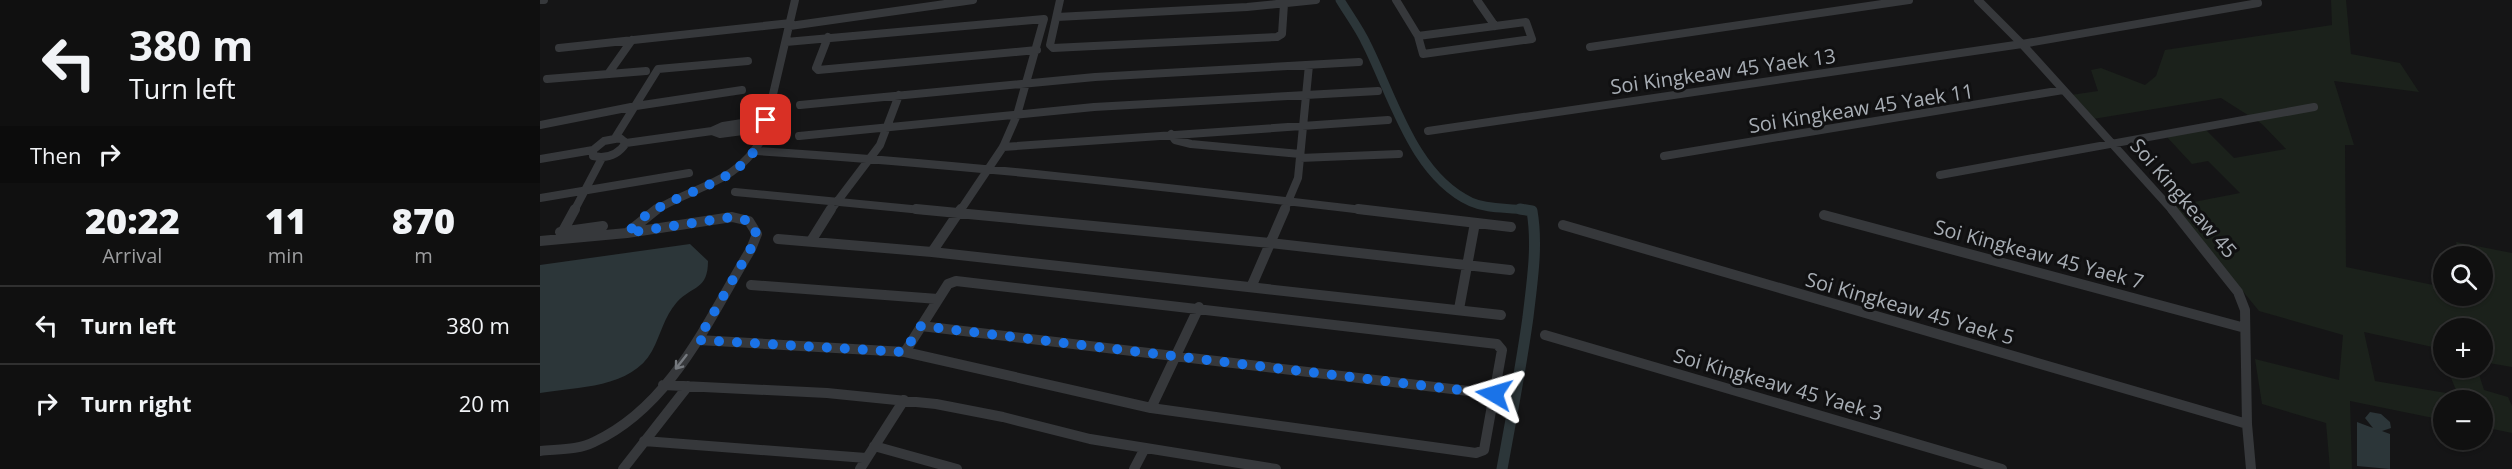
<!DOCTYPE html>
<html lang="en">
<head>
<meta charset="utf-8">
<style>
  :root { --surface:#101010; --page:#1e1e1e; --text:#f1f3f6; --muted:#9c9d9f; --line:#303030 }
  body { margin:0; font-family:"Open Sans",sans-serif; background:var(--page); color:var(--text); height:100vh; display:flex; flex-direction:column; font-size:22px; white-space:nowrap }
  * { box-sizing:border-box; margin:0 }
  p { font-size:20px; color:var(--muted) }
  .icon { flex:none; width:33px; height:33px; fill:none; stroke:currentColor; stroke-width:2; stroke-linecap:round; stroke-linejoin:round }
  .map { position:relative; flex:1; overflow:hidden }
  .sheet { display:flex; flex-direction:column; background:var(--surface); width:540px }
  .sheet>* { flex:none }
  .hud { background:#101010; color:var(--text); overflow:hidden }
  .fabs { position:absolute; left:1893px; top:246px; display:grid; gap:12px }
  .fabs a { display:grid; place-items:center; width:60px; height:60px; border-radius:50%; background:var(--surface); box-shadow:0 2px 4px #0004,0 0 0 2px var(--line); font-size:30px }
  .pin { position:absolute; display:grid; place-items:center; width:51px; height:51px; color:#fff; margin:-26px; border-radius:12px; box-shadow:0 3px 9px #0006 }
  .me { position:absolute; width:66px; margin:-33px; rotate:277deg; stroke-linejoin:round; filter:drop-shadow(0 0 4px #0008) }
  .turn { display:flex; align-items:center; gap:21px; height:126px; padding:0 30px; font-size:27px }
  .turn .icon { width:78px; height:78px; stroke-width:2.5 }
  .turn b { display:block; font-size:42px; line-height:51px }
  .then { display:flex; align-items:center; height:57px; padding:0 30px; background:#0003; gap:12px; font-size:22px }
  .eta { display:flex; justify-content:space-evenly; align-items:center; height:102px; text-align:center }
  .eta b { font-size:36px; font-weight:800; line-height:42px }
  ul { padding:0; list-style:none }
  li { display:flex; align-items:center; gap:18px; height:78px; padding:0 30px; border-top:2px solid var(--line) }
  li div { flex:1 }
  li b { display:block; font-size:22px }
  li em { font-style:normal }
  main { display:flex; flex:1; min-height:0 }
  .map>svg:first-child { display:block }
  .green { fill:#1b211b }
  .water { fill:#2c3639 }
  .lines { fill:none; stroke-linecap:round; stroke-linejoin:round }
  .canal-far1 { stroke:#2c3639; stroke-width:9 }
  .canal { stroke:#2c3639; stroke-width:11 }
  .street-far1 { stroke:#36383b; stroke-width:8 }
  .street { stroke:#36383b; stroke-width:10 }
  .oneway { stroke:#75797e }
  .route { stroke:#1a73e8; stroke-width:10; stroke-dasharray:0 18 }
  .labels { text-anchor:middle; dominant-baseline:central; stroke-width:6; stroke-linejoin:round; paint-order:stroke }
  .street-label { font-size:20px; fill:#a8aeb5; stroke:#101011 }
</style>
</head>
<body>
<main>
<section class="sheet">
<div class="hud">
<div class="turn"><svg class="icon" aria-label="left" viewBox="0 0 24 24"><path d="M17 20v-9H6M10 6l-5 5 5 5"/></svg><div><b>380 m</b>Turn left</div></div>
<div class="then">Then<svg class="icon" aria-label="right" viewBox="0 0 24 24"><path d="M7 20v-9h11M14 6l5 5-5 5"/></svg></div>
</div>
<div class="eta">
<div><b>20:22</b><p>Arrival</p></div>
<div><b>11</b><p>min</p></div>
<div><b>870</b><p>m</p></div>
</div>
<ul>
<li><svg class="icon" aria-label="left" viewBox="0 0 24 24"><path d="M17 20v-9H6M10 6l-5 5 5 5"/></svg><div><b>Turn left</b></div><em>380 m</em></li>
<li><svg class="icon" aria-label="right" viewBox="0 0 24 24"><path d="M7 20v-9h11M14 6l5 5-5 5"/></svg><div><b>Turn right</b></div><em>20 m</em></li>
</ul>
</section>
<div class="map">
<svg width="1972" height="469" viewBox="0 0 1972 469">
  <rect width="100%" height="100%" fill="#151516"/>
  <path class="green" d="M1791,0H1806L1811,54L1860,63L1879,92L1794,81L1814,145H1805L1806,267L1903,287L1904,296H1942V256H1920L1916,242L1972,253V367L1943,362L1942,328H1904L1903,361L1897,348L1824,332L1835,381L1918,395L1907,368H1937L1944,390L1968,397L1972,406V433L1943,427L1942,400H1904L1903,420L1810,401L1812,469H1790L1786,423L1722,404L1715,359L1799,380L1803,335L1719,311L1633,206L1700,193L1668,161L1652,164L1626,136L1666,130L1694,158L1746,149L1722,124L1681,98L1553,119L1531,95L1558,91L1551,70L1561,68L1605,85L1616,76L1625,50L1792,25Z"/>
  <path class="water" d="M150,244L168,261C168,290 153,285 137,302C124,317 121,334 112,351C92,388 37,387 0,393V265Z
    M1830,412L1841,414L1850,422L1851,428L1842,431L1850,434V469L1817,466V422L1833,428L1825,418Z"/>
  <g class="lines">
    <path class="canal-far1" d="M800,0C809,15 819,28 826,43C853,96 873,175 931,202C949,210 971,207 990,211"/>
    <path class="canal" d="M962,469C971,419 981,368 988,317C992,282 998,246 992,211L980,209"/>
    <path class="street-far1" d="M0,0H4
      M520,0L510,45L513,48L737,37L742,34L744,4
      M856,0L878,36
      M937,0L955,26
      M1438,0L1482,44L1633,211
      M517,17L707,7L776,0
      M986,22L992,39L883,54L878,36Z
      M250,26L433,0
      M288,37L276,68L278,70L497,50
      M246,42L504,19L477,115L463,147L420,211
      M1050,47L1369,0
      M19,48L251,23
      M68,74L92,40
      M7,79L106,71
      M260,105L555,77L819,62
      M0,125L96,106L202,90
      M172,131L180,134L225,128
      M888,131L1482,44L1718,3
      M631,134L635,140L651,144L760,154
      M259,136L554,107L838,91
      M75,138L118,69L208,61
      M80,138L86,143C78,155 67,159 53,156V150L64,141Z
      M86,143L172,131L183,126L227,119
      M463,147L848,120
      M216,151C422,164 626,187 831,211
      M1124,156L1523,90
      M760,158L859,154
      M0,159L53,150
      M1400,175L1774,107
      M195,192L392,211
      M0,198L149,173
      M34,211L62,158
      M114,211C156,185 197,184 223,137L255,0
      M290,211L340,145L359,95
      M744,211L758,178L769,65"/>
    <path class="street" d="M376,209L730,243L970,270
      M818,209L971,227
      M1632,209L1698,292L1705,310L1707,424L1711,469
      M1284,215L1705,328
      M1023,225L1707,424
      M23,231L35,209
      M20,232L63,226
      M87,233L117,209
      M238,239L392,252L961,315
      M0,241L87,233L192,217L209,221L217,234L211,249C169,318 132,406 54,442C38,450 18,449 0,451
      M271,241L291,209
      M392,252L421,209
      M416,281L957,344L962,350L944,450L936,453L611,408L365,352L408,284Z
      M211,285L398,299
      M712,285L745,209
      M919,309L935,223
      M381,326L954,394
      M1005,335L1462,469
      M158,340L365,352
      M123,385L287,393L396,404L463,417L550,439L736,469
      M611,408L659,307
      M104,441L326,458
      M334,446L417,469
      M83,469L148,386
      M320,469L364,400
      M594,469L605,448"/>
  </g>
  <defs><path id="oneway-shaft" d="M-6 0H5M1.5-3L5.5 0L1.5 3" fill="none" stroke-width="1.6" stroke-linecap="round" stroke-linejoin="round" transform="scale(1.5)"/></defs>
  <use class="oneway" href="#oneway-shaft" transform="translate(141 362) rotate(128)"/>
  <g class="lines">
    <path class="route" d="M226,120C216,184 148,185 104,217C98,221 93,228 87,233L192,217L209,221L216,229L214,243L158,340L364,352L381,326L954,394"/>
  </g>
  <g class="labels">
    <g class="street-label">
      <text transform="translate(1183 71) rotate(-8)">Soi Kingkeaw 45 Yaek 13</text>
      <text transform="translate(1321 108) rotate(-9)">Soi Kingkeaw 45 Yaek 11</text>
      <text transform="translate(1644 198) rotate(49)">Soi Kingkeaw 45</text>
      <text transform="translate(1499 254) rotate(15)">Soi Kingkeaw 45 Yaek 7</text>
      <text transform="translate(1370 308) rotate(16)">Soi Kingkeaw 45 Yaek 5</text>
      <text transform="translate(1238 384) rotate(16)">Soi Kingkeaw 45 Yaek 3</text>
    </g>
  </g>
</svg>
<div class="fabs">
<a><svg class="icon" aria-label="search" viewBox="0 0 24 24"><circle cx="10" cy="10" r="6"/><path d="M15 15l6 6"/></svg></a>
<a>+</a>
<a>−</a>
</div>
<div class="pin" style="left:226px;top:120px;background:#d93025"><svg class="icon" aria-label="arrive" viewBox="0 0 24 24"><path d="M6 21V4h12l-3 4 3 4H6"/></svg></div>
<svg class="me" style="left:954px;top:394px" viewBox="-20 -20 40 40"><path d="M0-17L14 15 0 8-14 15z" fill="#1a73e8" stroke="#fff" stroke-width="4"/></svg>
</div>
</main>
</body>
</html>
